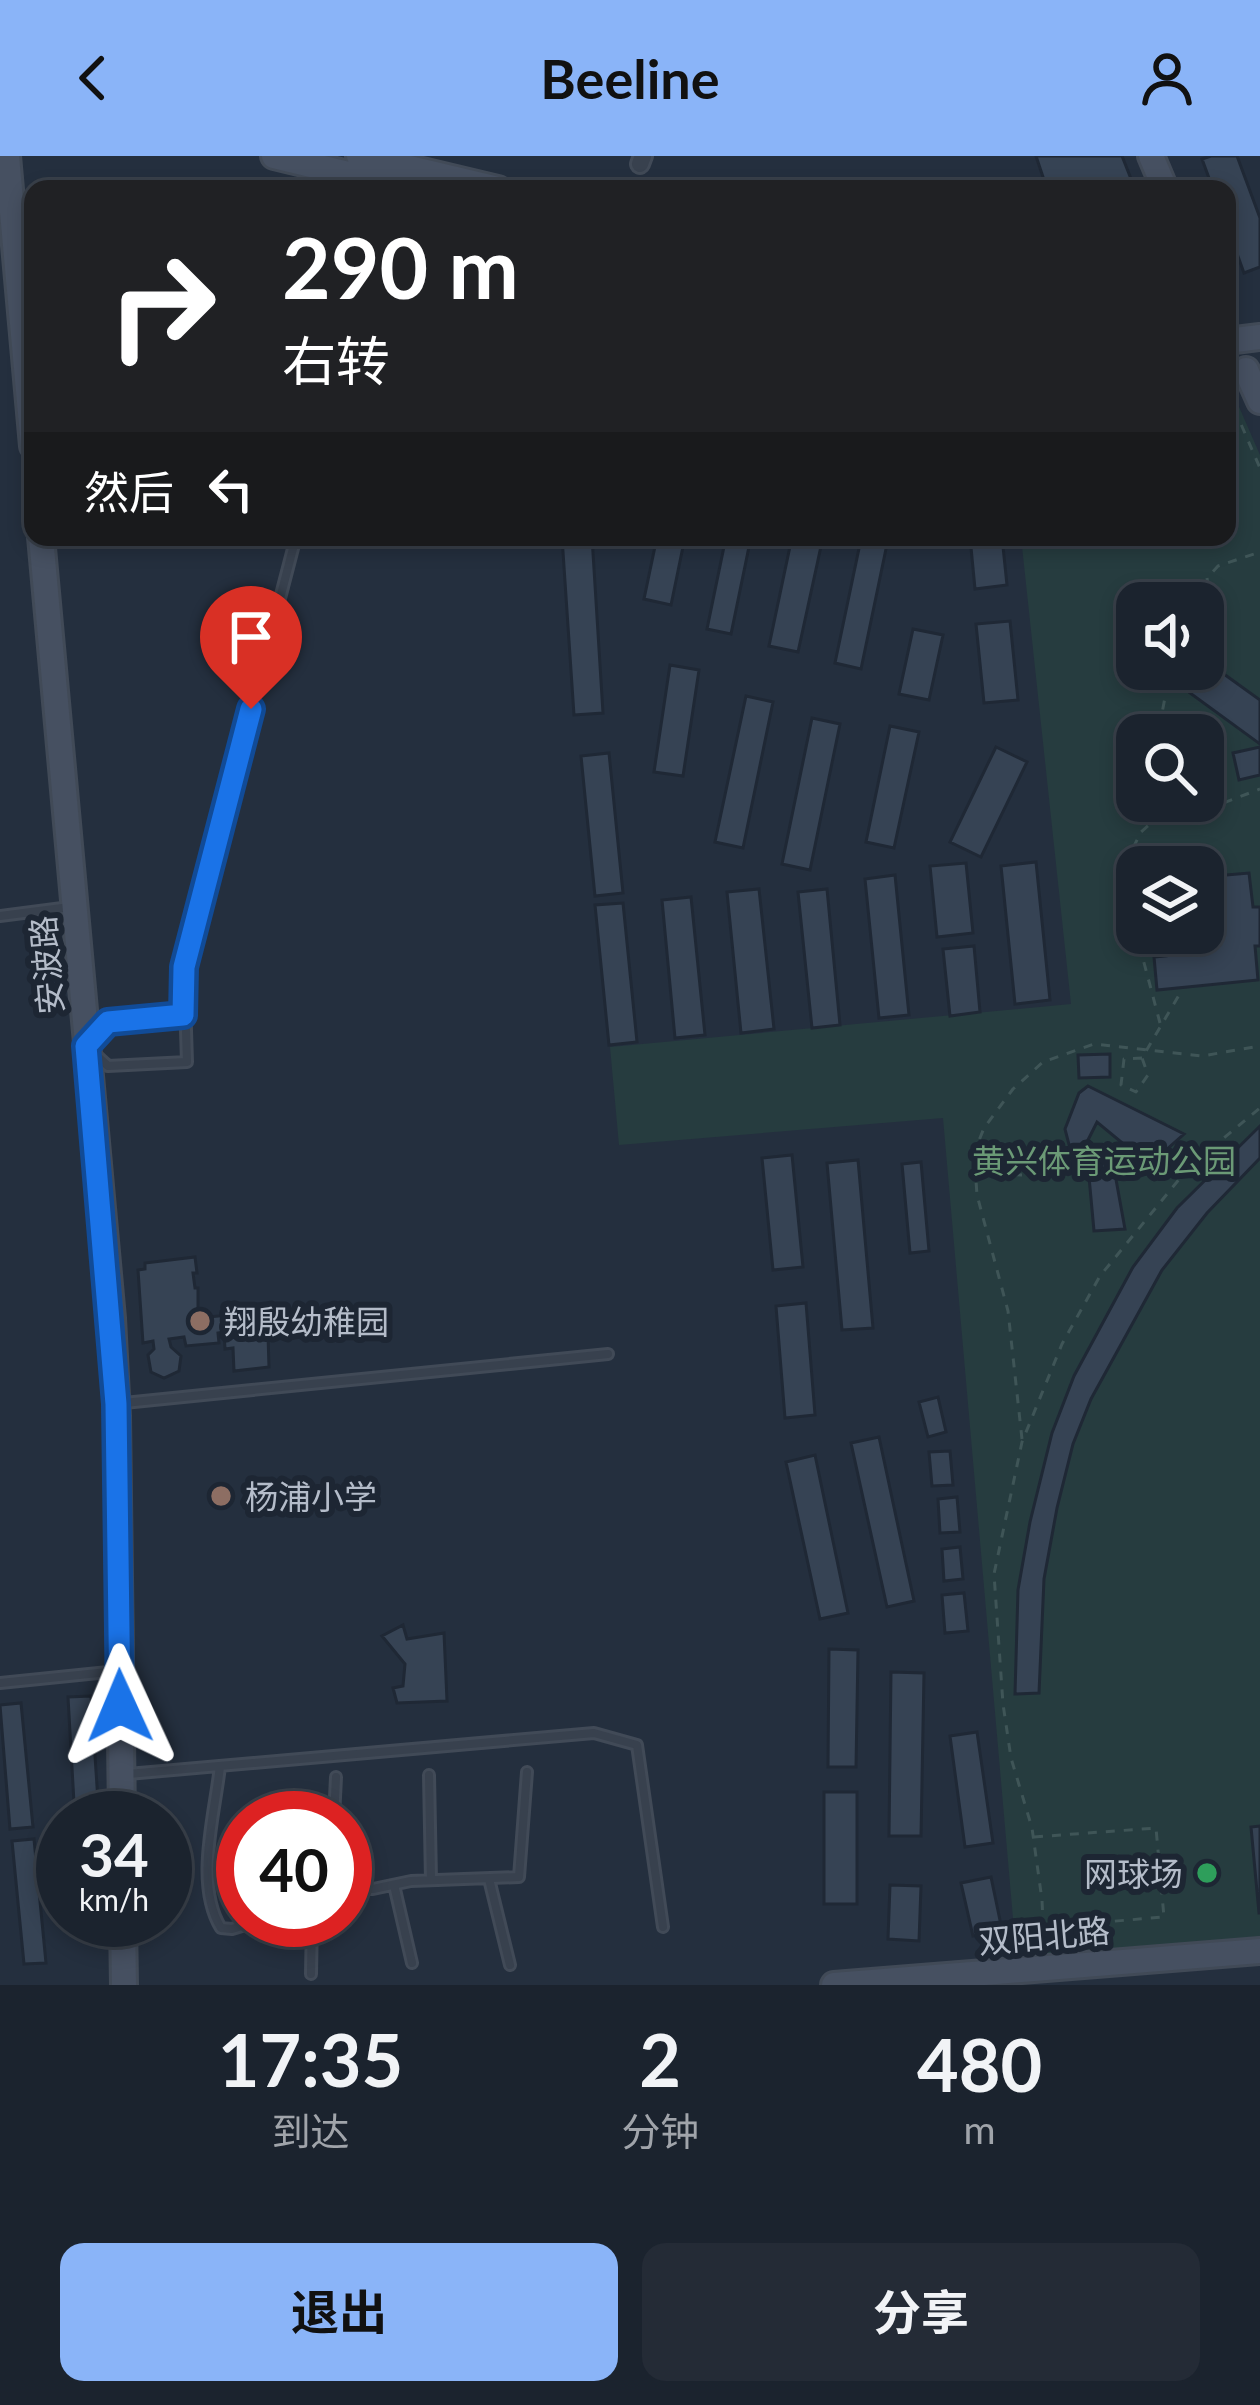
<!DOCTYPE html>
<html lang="zh">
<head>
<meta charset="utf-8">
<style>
  :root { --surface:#1b232e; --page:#242b36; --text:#f1f3f6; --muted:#a0a4aa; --line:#39404a; --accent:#8ab4f8 }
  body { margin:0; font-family:Lato,"Noto Sans SC",sans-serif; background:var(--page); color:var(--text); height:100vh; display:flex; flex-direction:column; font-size:45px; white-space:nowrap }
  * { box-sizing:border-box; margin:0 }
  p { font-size:39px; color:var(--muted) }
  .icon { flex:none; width:66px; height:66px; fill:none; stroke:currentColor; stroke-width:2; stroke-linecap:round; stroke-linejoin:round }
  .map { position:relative; height:1829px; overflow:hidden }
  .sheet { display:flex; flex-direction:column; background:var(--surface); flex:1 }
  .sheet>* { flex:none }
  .top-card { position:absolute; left:24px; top:24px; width:1212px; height:366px; border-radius:24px; box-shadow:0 6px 18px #0003,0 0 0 3px var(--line); background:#202124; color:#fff; overflow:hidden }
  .fabs { position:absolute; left:1116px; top:426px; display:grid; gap:24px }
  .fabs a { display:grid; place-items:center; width:108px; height:108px; border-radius:24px; background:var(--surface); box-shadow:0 6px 18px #0003,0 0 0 3px var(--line); font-size:60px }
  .speed { position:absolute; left:36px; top:1635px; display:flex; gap:24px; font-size:60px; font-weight:700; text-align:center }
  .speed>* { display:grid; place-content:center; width:156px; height:156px; border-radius:50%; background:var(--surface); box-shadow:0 6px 18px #0003,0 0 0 3px var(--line); line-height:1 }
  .speed small { font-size:30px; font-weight:400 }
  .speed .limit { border:18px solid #d22; background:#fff; color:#111 }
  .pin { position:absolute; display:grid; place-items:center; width:102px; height:102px; color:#fff; margin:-123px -51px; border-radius:50% 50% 50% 0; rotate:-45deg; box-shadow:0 0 12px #0007 }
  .pin .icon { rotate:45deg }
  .me { position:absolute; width:132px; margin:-66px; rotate:359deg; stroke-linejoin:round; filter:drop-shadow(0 0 9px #0008) }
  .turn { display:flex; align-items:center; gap:42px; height:252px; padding:0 60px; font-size:54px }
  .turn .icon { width:156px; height:156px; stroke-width:2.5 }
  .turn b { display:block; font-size:84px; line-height:102px }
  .then { display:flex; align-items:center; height:114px; padding:0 60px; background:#0003; gap:24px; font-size:45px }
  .eta { display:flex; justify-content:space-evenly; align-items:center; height:204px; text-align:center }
  .eta b { font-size:72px; font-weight:700; line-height:84px }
  .cta { display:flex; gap:24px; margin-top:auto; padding:24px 60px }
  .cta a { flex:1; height:138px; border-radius:24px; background:var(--accent); color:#111; font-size:48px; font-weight:700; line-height:138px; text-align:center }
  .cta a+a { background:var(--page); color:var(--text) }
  header { display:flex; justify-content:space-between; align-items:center; height:156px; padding:0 60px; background:var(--accent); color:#111; font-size:54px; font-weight:700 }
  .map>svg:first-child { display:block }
  .green { fill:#263c3f; fill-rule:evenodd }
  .building { fill:#364354; stroke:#1f2835; stroke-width:3 }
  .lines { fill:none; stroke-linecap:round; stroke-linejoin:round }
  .lane-casing { stroke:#414a57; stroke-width:14 }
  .street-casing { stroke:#414a57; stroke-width:22 }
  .secondary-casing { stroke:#414a57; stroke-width:30 }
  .path { stroke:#3f5557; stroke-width:3; stroke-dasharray:9 9; stroke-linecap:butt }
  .lane { stroke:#38414e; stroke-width:8 }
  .street { stroke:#38414e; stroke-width:16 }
  .secondary { stroke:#465061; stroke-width:24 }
  .route-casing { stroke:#114b97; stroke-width:30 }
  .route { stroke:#1a73e8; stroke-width:21 }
  .education-dot { fill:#8d6e63; stroke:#1d2633; stroke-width:4.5 }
  .leisure-dot { fill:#2e9e5b; stroke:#1d2633; stroke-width:4.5 }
  .labels { text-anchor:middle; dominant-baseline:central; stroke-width:12; stroke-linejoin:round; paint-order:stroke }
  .street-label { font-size:33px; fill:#b4bcc9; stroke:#1d2633 }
  .park-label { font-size:33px; fill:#6b9a76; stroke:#1d2633 }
  .poi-label { font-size:33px; fill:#b4bcc9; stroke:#1d2633; text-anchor:start }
</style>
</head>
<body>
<header><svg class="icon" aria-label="back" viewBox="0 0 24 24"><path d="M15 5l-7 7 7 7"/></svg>Beeline<svg class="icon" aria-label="person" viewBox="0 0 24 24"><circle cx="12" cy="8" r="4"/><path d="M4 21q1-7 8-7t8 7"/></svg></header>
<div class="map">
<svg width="1260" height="1829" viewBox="0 0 1260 1829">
  <rect width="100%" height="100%" fill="#242f3e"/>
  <path class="green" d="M1227,231L1233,237L1260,299V1782L1017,1808L943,962L619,989L610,891L1071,848L1021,381H1227ZM1137,447H1203V513H1137ZM1137,579H1203V645H1137ZM1137,711H1203V777H1137Z"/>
  <path class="building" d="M1036,0H1122L1135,33H1047Z
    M1211,0H1237L1260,62V111L1244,117L1227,70V33H1213L1202,3Z
    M562,381H592L603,557L574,559Z
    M657,381H685L671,449L644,443Z
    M726,381H751L731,478L707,473Z
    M792,381H823L798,496L769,490Z
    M970,381H1002L1007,429L975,433Z
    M861,383L887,388L861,513L835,507Z
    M1010,465L1018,544L984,547L976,468Z
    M913,473L943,479L929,544L899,538Z
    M1210,508L1260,544V588L1190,537Z
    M670,509L699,514L683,620L654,616Z
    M746,540L773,546L743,692L715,686Z
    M812,562L840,568L810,714L782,708Z
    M890,570L919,576L894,692L866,686Z
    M996,591L1027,606L981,701L950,686Z
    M1260,591V619L1239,624L1233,597Z
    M609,597L623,737L595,740L581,600Z
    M1036,706L1050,844L1015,848L1001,710Z
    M966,707L973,777L937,781L930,710Z
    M1249,717L1253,751H1260V790H1255L1258,824L1157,834L1154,801L1166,800L1164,777H1203V721Z
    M895,719L909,859L879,862L865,723Z
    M759,733L774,873L741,877L727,736Z
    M827,733L840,869L812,872L798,736Z
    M691,741L705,879L675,882L662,744Z
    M623,747L637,886L609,889L595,749Z
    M974,790L980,856L950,860L943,793Z
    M1110,898V921L1079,922L1078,899Z
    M1088,930L1184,978L1149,1009L1097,966L1088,984L1113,1007L1125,1073L1094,1075L1089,1021L1073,1004L1065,973L1079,937Z
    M1260,970V1002L1207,1057L1162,1114L1091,1243L1073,1288L1057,1352L1044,1423L1039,1537L1015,1538L1018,1434L1030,1366L1052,1277L1074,1220L1133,1111L1177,1052Z
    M792,999L803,1111L773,1114L762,1002Z
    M858,1004L873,1172L842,1174L827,1007Z
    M921,1006L929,1095L910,1097L902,1008Z
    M195,1101L197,1117H193L195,1132H198V1162L229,1159L228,1151L259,1148V1181L268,1179L269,1211L234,1215L233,1192L225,1193L224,1176L218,1177L219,1187L186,1190L184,1181L169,1183L171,1191L181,1200L179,1215L164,1222L151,1216L148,1199L154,1193L153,1185L143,1187L138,1114L145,1113V1107Z
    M806,1147L815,1259L785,1262L776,1150Z
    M938,1241L946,1276L928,1281L919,1246Z
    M879,1281L914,1445L887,1451L851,1287Z
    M950,1295L953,1329L932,1330L929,1296Z
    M815,1299L848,1457L820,1463L786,1306Z
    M957,1341L960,1376L940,1377L938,1343Z
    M960,1391L963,1423L944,1425L942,1393Z
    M964,1437L968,1475L945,1477L942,1439Z
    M403,1469L407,1483L444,1477L447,1545L397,1547L393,1532L403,1530L405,1508L382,1480Z
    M829,1493L858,1494L856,1611H828Z
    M891,1516L924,1517L921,1680H889Z
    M91,1540L98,1645L74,1647L68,1541Z
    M21,1547L33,1671L10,1673L0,1549Z
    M977,1576L993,1687L965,1691L950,1580Z
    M824,1636H857V1748H824Z
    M1260,1670V1757H1259L1251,1671Z
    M34,1683L46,1807L24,1808L12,1685Z
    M991,1721L1002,1774L973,1780L961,1727Z
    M890,1729L921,1730L919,1785L888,1783Z"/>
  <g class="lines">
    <defs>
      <path id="lane" d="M0,760L70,751
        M91,885L108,866L183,859
        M96,899L108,910L187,906L184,811L296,381
        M124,1247L608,1198
        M0,1527L118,1515
        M220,1610C215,1658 194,1728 221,1772L232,1773L261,1764
        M128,1618L594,1577L637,1589L663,1771
        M429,1619L431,1724
        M334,1662L336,1621
        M489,1723L510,1809
        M394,1729L412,1807
        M345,1733H373L411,1725L519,1721L527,1616
        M311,1818L312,1764"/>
      <path id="street" d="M640,8L643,0"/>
      <path id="secondary" d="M7,0L33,290
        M274,0L410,33
        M359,0L498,33
        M1151,0L1165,33
        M1227,185L1260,181
        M1246,214L1260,245
        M41,381L112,1162L117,1260L122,1662
        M123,1764L124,1829
        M834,1829L1260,1795"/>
    </defs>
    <use href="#lane" class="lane-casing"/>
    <use href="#street" class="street-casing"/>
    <use href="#secondary" class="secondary-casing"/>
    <path class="path" d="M1227,236L1260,312
      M1203,464L1211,454L1207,422L1218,410L1260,396
      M1179,513L1168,526L1162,557L1179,579
      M1203,620L1212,649
      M1160,867L1134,769L1128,702L1141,676L1159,660L1213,651L1260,633
      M1142,902L1124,903L1121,929L1136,936L1148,919L1142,902L1179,839
      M977,1018L1067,1020
      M1022,1283L1008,1155L977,1039L974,997L984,972L1013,933L1043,906L1094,888L1202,900L1260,890
      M1034,1681L1156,1672L1164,1761L1045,1771
      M1044,1790L1042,1744L1032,1672L1011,1602L1003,1548L994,1418L1022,1286L1062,1188L1100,1120L1190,1010L1260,952"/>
    <use href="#lane" class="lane"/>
    <use href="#street" class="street"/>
    <use href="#secondary" class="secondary"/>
  </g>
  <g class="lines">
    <defs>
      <path id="route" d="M120,1550L116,1248L86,890L108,866L183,859L184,811L251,553"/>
    </defs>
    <use href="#route" class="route-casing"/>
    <use href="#route" class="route"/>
  </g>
  <g class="education-dot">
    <circle cx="200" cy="1165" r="12"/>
    <circle cx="221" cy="1340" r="12"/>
  </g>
  <circle class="leisure-dot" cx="1207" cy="1717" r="12"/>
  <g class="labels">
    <g class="street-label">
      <text transform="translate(46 809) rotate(-95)">安波路</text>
      <text transform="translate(1044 1779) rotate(-5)">双阳北路</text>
    </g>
    <g class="park-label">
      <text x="1104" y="1004">黄兴体育运动公园</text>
    </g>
    <g class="poi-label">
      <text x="224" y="1165">翔殷幼稚园</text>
      <text x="245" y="1340">杨浦小学</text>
      <text x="1183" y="1717" text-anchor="end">网球场</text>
    </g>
  </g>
</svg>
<div class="fabs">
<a><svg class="icon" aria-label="sound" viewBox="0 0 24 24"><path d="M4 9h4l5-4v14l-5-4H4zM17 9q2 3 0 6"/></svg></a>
<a><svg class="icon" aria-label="search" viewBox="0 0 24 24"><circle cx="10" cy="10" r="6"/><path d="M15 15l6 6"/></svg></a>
<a><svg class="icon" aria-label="layers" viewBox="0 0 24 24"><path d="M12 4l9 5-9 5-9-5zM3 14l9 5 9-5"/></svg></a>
</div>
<div class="speed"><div>34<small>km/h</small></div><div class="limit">40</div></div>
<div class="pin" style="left:251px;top:553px;background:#d93025"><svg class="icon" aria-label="arrive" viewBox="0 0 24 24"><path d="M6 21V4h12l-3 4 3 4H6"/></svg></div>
<svg class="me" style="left:120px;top:1550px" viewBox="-20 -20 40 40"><path d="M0-17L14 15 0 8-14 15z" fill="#1a73e8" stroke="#fff" stroke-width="4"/></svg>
<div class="top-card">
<div class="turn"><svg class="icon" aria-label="right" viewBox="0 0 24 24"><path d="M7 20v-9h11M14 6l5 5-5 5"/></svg><div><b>290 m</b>右转</div></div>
<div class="then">然后<svg class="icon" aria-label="left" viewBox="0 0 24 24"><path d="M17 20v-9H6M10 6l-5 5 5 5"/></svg></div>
</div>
</div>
<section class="sheet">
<div class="eta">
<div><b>17:35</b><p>到达</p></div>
<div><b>2</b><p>分钟</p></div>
<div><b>480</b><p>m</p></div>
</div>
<div class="cta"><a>退出</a><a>分享</a></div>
</section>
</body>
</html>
